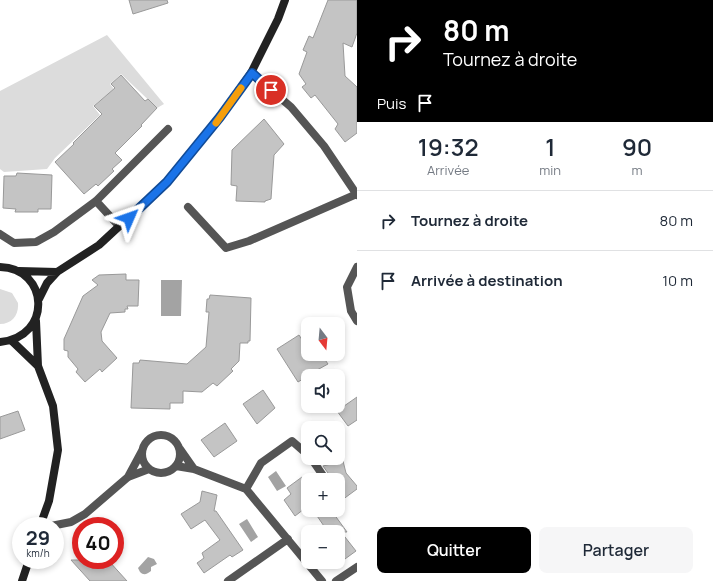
<!DOCTYPE html>
<html lang="fr">
<head>
<meta charset="utf-8">
<style>
  :root { --surface:#fff; --page:#f6f6f7; --text:#1f2937; --muted:#747a83; --line:#e0e1e3; --accent:#000 }
  body { margin:0; font-family:Manrope,sans-serif; background:var(--page); color:var(--text); height:100vh; display:flex; flex-direction:column; font-size:15px; white-space:nowrap }
  * { box-sizing:border-box; margin:0 }
  p { font-size:13px; color:var(--muted) }
  .icon { flex:none; width:22px; height:22px; fill:none; stroke:currentColor; stroke-width:2; stroke-linecap:round; stroke-linejoin:round }
  .map { position:relative; flex:1; overflow:hidden }
  .drawer { display:flex; flex-direction:column; background:var(--surface); width:356px }
  .drawer>* { flex:none }
  .banner { background:#000; color:#fff; overflow:hidden }
  .needle { width:26px; rotate:164deg }
  .buttons { position:absolute; left:301px; top:317px; display:grid; gap:8px }
  .buttons a { display:grid; place-items:center; width:44px; height:44px; border-radius:8px; background:var(--surface); box-shadow:0 2px 6px #0003; font-size:20px }
  .speed { position:absolute; left:12px; top:517px; display:flex; gap:8px; font-size:20px; font-weight:700; text-align:center }
  .speed>* { display:grid; place-content:center; width:52px; height:52px; border-radius:50%; background:var(--surface); box-shadow:0 2px 6px #0003; line-height:1 }
  .speed small { font-size:10px; font-weight:400 }
  .speed .limit { border:6px solid #d22; background:#fff; color:#111 }
  .pin { position:absolute; display:grid; place-items:center; width:34px; height:34px; color:#fff; margin:-17px; border:2px solid #fff; border-radius:50%; box-shadow:0 1px 4px #0007 }
  .me { position:absolute; width:44px; margin:-22px; rotate:47deg; stroke-linejoin:round; filter:drop-shadow(0 0 3px #0008) }
  .turn { display:flex; align-items:center; gap:14px; height:84px; padding:0 20px; font-size:18px }
  .turn .icon { width:52px; height:52px; stroke-width:2.5 }
  .turn b { display:block; font-size:28px; line-height:34px }
  .then { display:flex; align-items:center; height:38px; padding:0 20px; background:#0003; gap:8px; font-size:15px }
  .eta { display:flex; justify-content:space-evenly; align-items:center; height:68px; text-align:center }
  .eta b { font-size:24px; font-weight:600; line-height:28px }
  .action { display:flex; gap:8px; margin-top:auto; padding:8px 20px }
  .action a { flex:1; height:46px; border-radius:8px; background:var(--accent); color:#fff; font-size:16px; font-weight:600; line-height:46px; text-align:center }
  .action a+a { background:var(--page); color:var(--text) }
  ul { padding:0; list-style:none }
  li { display:flex; align-items:center; gap:12px; height:60px; padding:0 20px; border-top:1px solid var(--line) }
  li div { flex:1 }
  li b { display:block; font-size:15px }
  li em { font-style:normal }
  main { display:flex; flex:1; min-height:0 }
  .map>svg:first-child { display:block }
  .green { fill:#dcdcdc }
  .water { fill:#a3a3a3 }
  .building { fill:#c4c4c4; stroke:#999 }
  .lines { fill:none; stroke-linecap:round; stroke-linejoin:round }
  .street { stroke:#555; stroke-width:8 }
  .secondary { stroke:#222; stroke-width:8 }
  .route-casing { stroke:#114b97; stroke-width:10 }
  .route { stroke:#1a73e8; stroke-width:7 }
  .slow { stroke:#f59e0b; stroke-width:7 }
</style>
</head>
<body>
<main>
<div class="map">
<svg width="357" height="581" viewBox="0 0 357 581">
  <rect width="100%" height="100%" fill="#fff"/>
  <path class="green" d="M107,35L164,104L157,108L121,74L110,84L114,89L93,106L100,115L55,158L47,169L4,172L0,169V91Z
    M0,289L12,293L18,303C19,315 12,324 0,324Z"/>
  <path class="water" d="M161,280H182L181,316H161Z
    M276,471L286,486L277,491L268,477Z
    M247,519L258,537L251,542L239,524Z
    M148,557L154,559L157,564L151,567V571C147,574 144,576 140,572L138,568Z"/>
  <path class="building" d="M129,0H167L168,3L133,14Z
    M328,0H357V33L352,47L343,43L345,76L357,87V133L345,142L335,129L338,124L315,95L311,98L302,87L306,84L299,74L307,52L303,50L309,36L313,38Z
    M121,75L145,101L148,99L157,108L141,125L142,126L115,153L122,160L112,169L114,171L98,186L96,184L84,194L55,162L74,144L73,143L102,114L94,106L115,88L111,84Z
    M264,119L284,144L274,155L271,199L265,201V202L236,201L237,186L231,185L232,150Z
    M17,173L52,175L51,209H38V212H15L16,209L3,208L4,176H16Z
    M126,274V280H139L138,306H127L128,309H125V312L110,313L101,332L102,341L117,358L102,372L100,369L85,382L76,372L78,369L68,357V351L64,350V339L83,296L98,285L92,280L99,275Z
    M210,295L251,298L250,341H248V343H240L239,361L231,369L233,371L217,386L213,383L202,392L183,391V403H170V409L131,408L133,363H139L140,360L187,364L206,347L209,312H206L207,299H209Z
    M299,335L308,349V354H321L328,364L317,370L321,376H308L298,382L277,349Z
    M263,390L275,408L257,424L243,404Z
    M357,397V420L348,426L337,411Z
    M18,411L25,430L0,439V417Z
    M225,423L237,441L214,457L201,440Z
    M343,461L346,473L357,486V489L338,503V480H333L323,466Z
    M302,477L308,486V506L295,516L284,500L291,494L287,488Z
    M202,491L217,495L214,511H216L243,550L232,557L230,555L204,573L197,563L204,558L202,553L220,540L205,520L191,529L181,514L200,502Z
    M313,510H331L347,532H341L356,551L338,564V532H328Z
    M71,560H108L127,581H90Z"/>
  <g class="lines">
    <path class="street" d="M251,73L291,107L324,146L357,195
      M96,201L119,226
      M188,207L226,248L249,241L357,194
      M0,234L14,243L36,242L54,232L96,201L168,129
      M357,267L347,287L351,311L357,321
      M142 454a19 19 0 1 1 38 0a19 19 0 1 1-38 0Z
      M180,449L194,469
      M311,458L326,480
      M176,466L194,469L246,489L322,581
      M128,477L142,451
      M246,489L261,463L292,441L308,455
      M51,526L71,522L85,514L128,477L149,469
      M228,581L288,539
      M336,581L357,567"/>
    <path class="secondary" d="M0,267C49,268 53,337 0,342
      M19,271L57,272
      M39,299L47,283L57,272L99,245L167,182L220,117L251,73L278,19L285,0
      M36,321L38,366L53,406L58,450L49,501L40,526
      M12,341L38,366
      M22,581L29,560"/>
  </g>
  <g class="lines">
    <defs>
      <path id="route" d="M129,218L167,182L220,117L252,73L271,90"/>
    </defs>
    <use href="#route" class="route-casing"/>
    <use href="#route" class="route"/>
    <path class="slow" d="M216,123L241,88"/>
  </g>
</svg>
<div class="buttons">
<a><svg class="needle" viewBox="-14 -14 28 28"><path d="M0-13l5 13h-10z" fill="#e53935"/><path d="M0 13l5-13h-10z" fill="#747a83"/></svg></a>
<a><svg class="icon" aria-label="sound" viewBox="0 0 24 24"><path d="M4 9h4l5-4v14l-5-4H4zM17 9q2 3 0 6"/></svg></a>
<a><svg class="icon" aria-label="search" viewBox="0 0 24 24"><circle cx="10" cy="10" r="6"/><path d="M15 15l6 6"/></svg></a>
<a>+</a>
<a>−</a>
</div>
<div class="speed"><div>29<small>km/h</small></div><div class="limit">40</div></div>
<div class="pin" style="left:271px;top:90px;background:#d93025"><svg class="icon" aria-label="arrive" viewBox="0 0 24 24"><path d="M6 21V4h12l-3 4 3 4H6"/></svg></div>
<svg class="me" style="left:129px;top:218px" viewBox="-20 -20 40 40"><path d="M0-17L14 15 0 8-14 15z" fill="#1a73e8" stroke="#fff" stroke-width="4"/></svg>
</div>
<section class="drawer">
<div class="banner">
<div class="turn"><svg class="icon" aria-label="right" viewBox="0 0 24 24"><path d="M7 20v-9h11M14 6l5 5-5 5"/></svg><div><b>80 m</b>Tournez à droite</div></div>
<div class="then">Puis<svg class="icon" aria-label="arrive" viewBox="0 0 24 24"><path d="M6 21V4h12l-3 4 3 4H6"/></svg></div>
</div>
<div class="eta">
<div><b>19:32</b><p>Arrivée</p></div>
<div><b>1</b><p>min</p></div>
<div><b>90</b><p>m</p></div>
</div>
<ul>
<li><svg class="icon" aria-label="right" viewBox="0 0 24 24"><path d="M7 20v-9h11M14 6l5 5-5 5"/></svg><div><b>Tournez à droite</b></div><em>80 m</em></li>
<li><svg class="icon" aria-label="arrive" viewBox="0 0 24 24"><path d="M6 21V4h12l-3 4 3 4H6"/></svg><div><b>Arrivée à destination</b></div><em>10 m</em></li>
</ul>
<div class="action"><a>Quitter</a><a>Partager</a></div>
</section>
</main>
</body>
</html>
